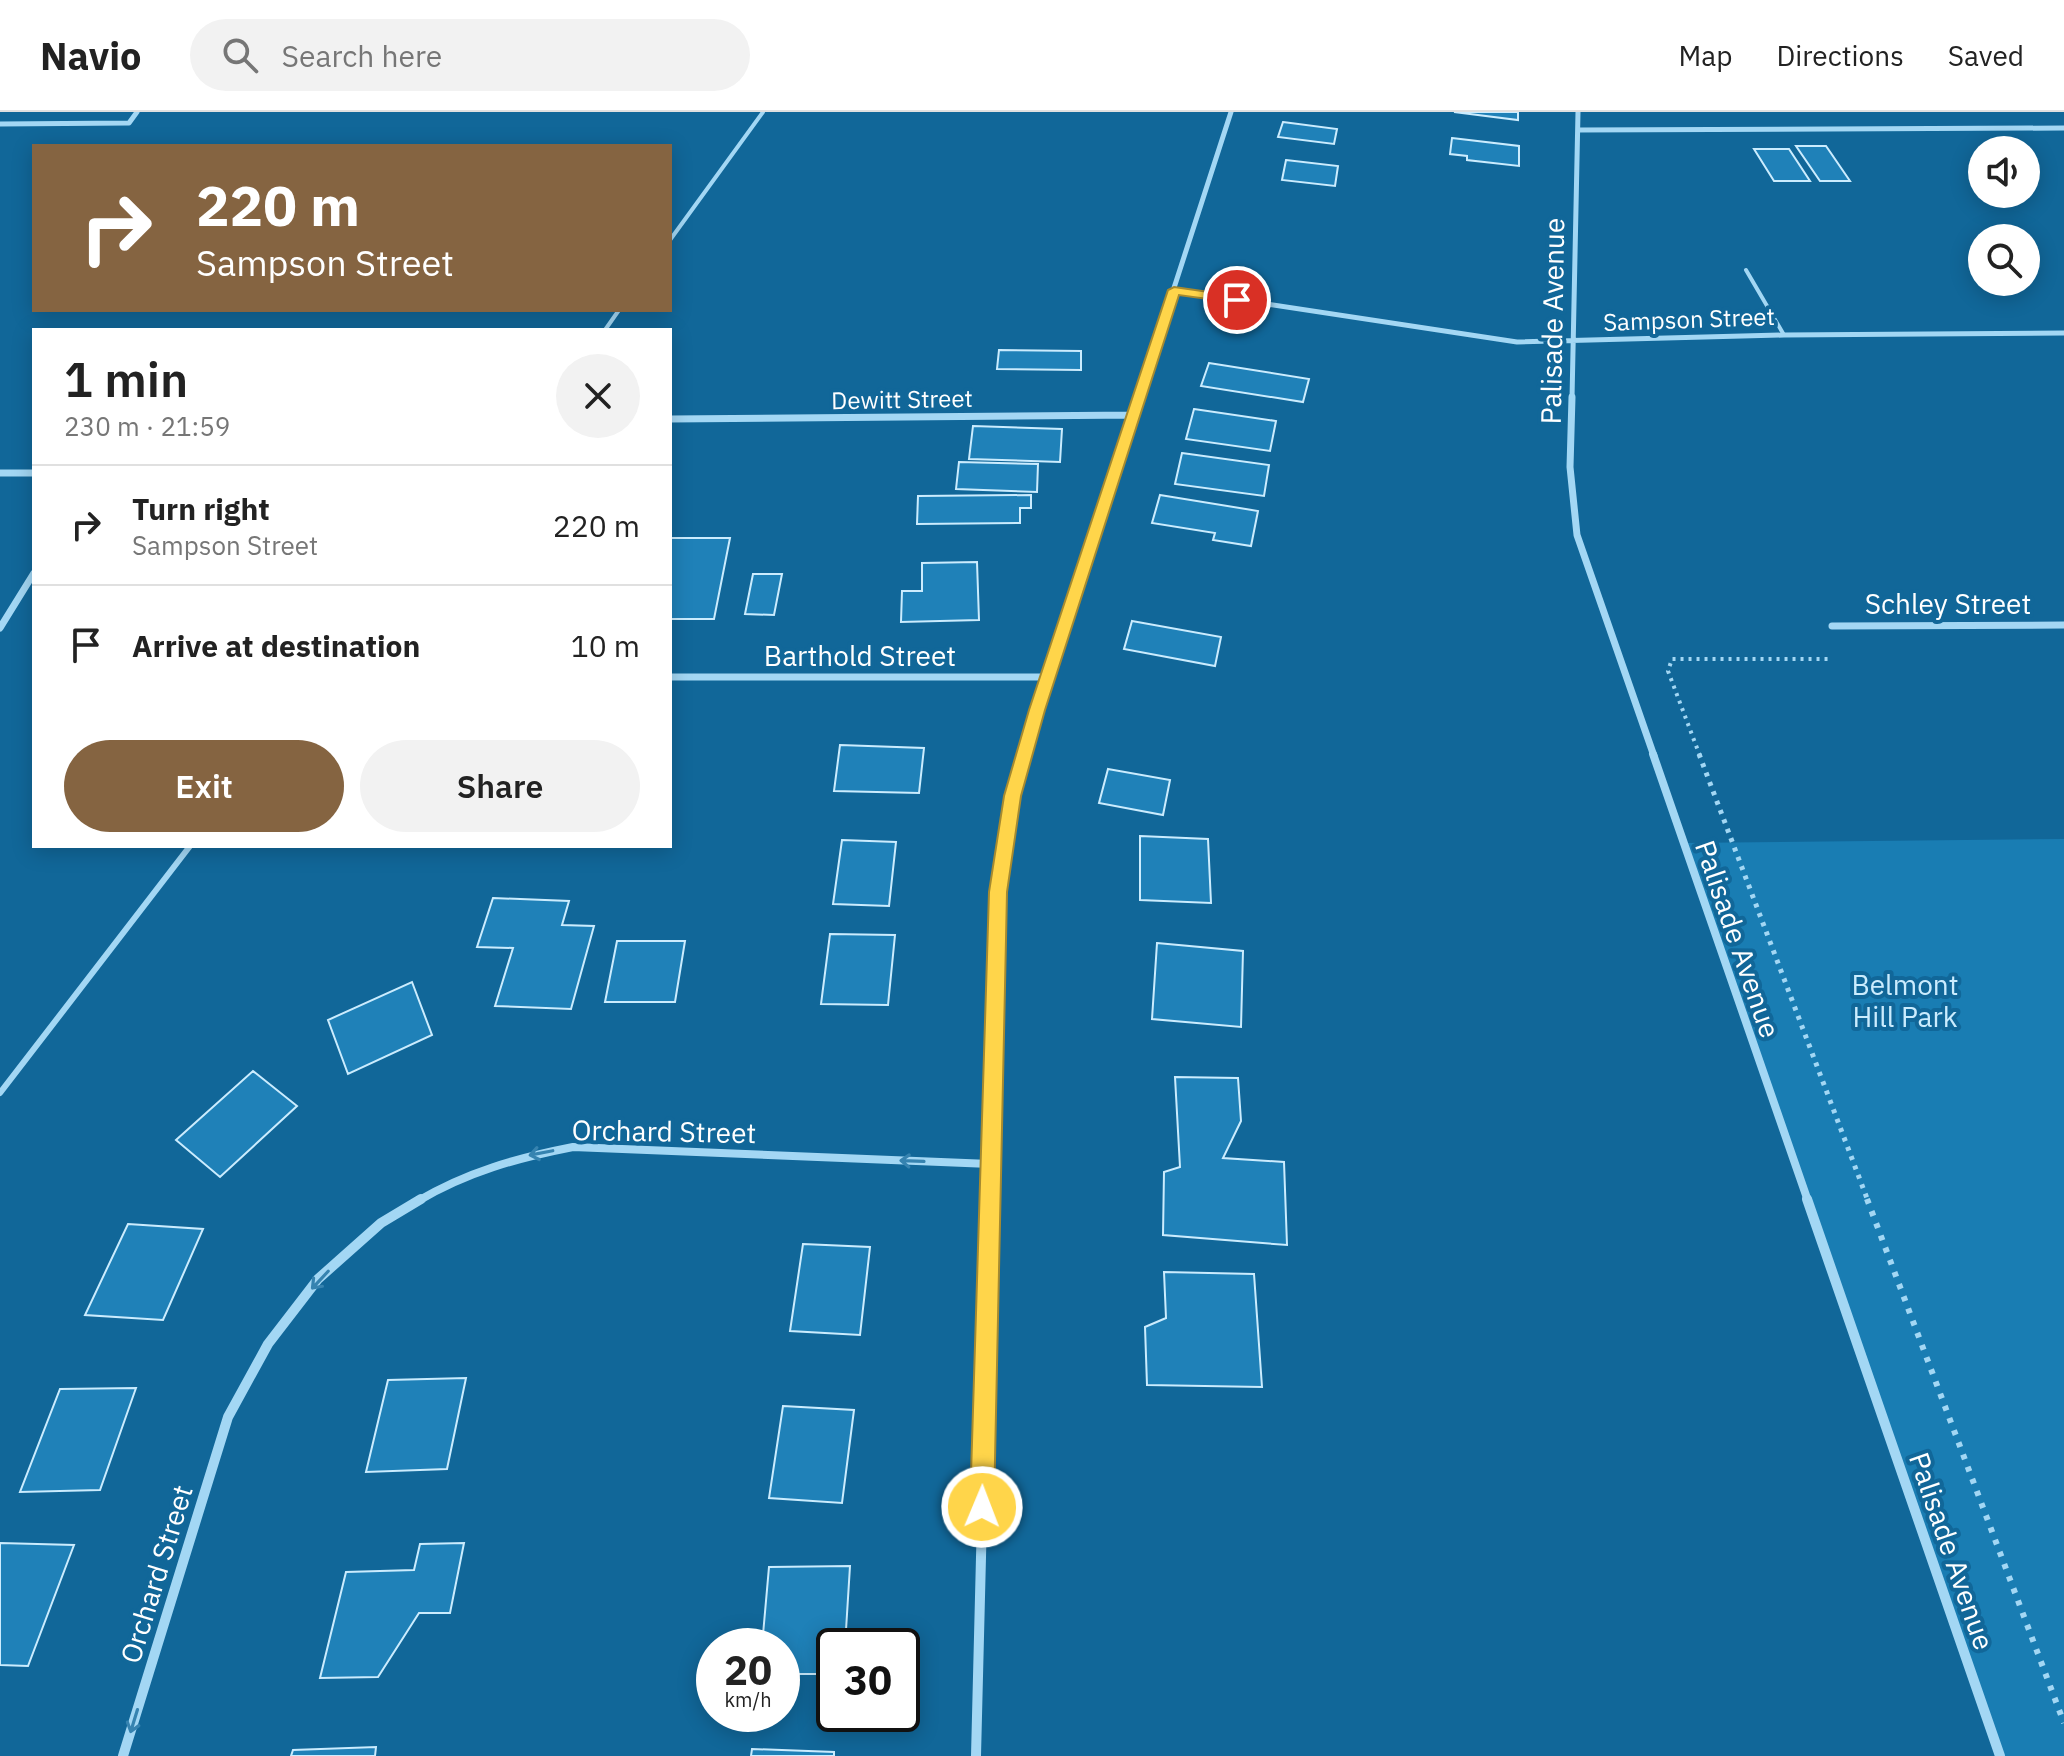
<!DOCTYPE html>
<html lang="en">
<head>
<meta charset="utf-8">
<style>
  :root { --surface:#fff; --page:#f2f2f2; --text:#222; --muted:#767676; --line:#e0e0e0; --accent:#856441 }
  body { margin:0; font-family:"IBM Plex Sans",sans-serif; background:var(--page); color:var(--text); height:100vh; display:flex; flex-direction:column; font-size:30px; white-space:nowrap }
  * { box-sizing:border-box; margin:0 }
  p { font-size:26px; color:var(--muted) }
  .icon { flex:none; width:44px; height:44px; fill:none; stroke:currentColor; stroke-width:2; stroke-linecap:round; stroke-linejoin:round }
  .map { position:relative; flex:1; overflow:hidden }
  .sheet { position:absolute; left:32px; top:216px; width:640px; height:520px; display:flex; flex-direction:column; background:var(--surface); border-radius:0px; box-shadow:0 4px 20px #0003 }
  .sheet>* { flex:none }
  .banner { position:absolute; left:32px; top:32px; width:640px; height:168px; border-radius:0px; box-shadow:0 4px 20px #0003; background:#856441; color:#fff; overflow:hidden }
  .buttons { position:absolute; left:1968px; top:24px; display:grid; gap:16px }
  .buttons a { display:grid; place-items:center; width:72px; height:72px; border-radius:50%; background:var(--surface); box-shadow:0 4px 20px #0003; font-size:40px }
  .speed { position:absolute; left:696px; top:1516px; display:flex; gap:16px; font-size:40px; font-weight:700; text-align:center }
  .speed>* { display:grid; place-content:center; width:104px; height:104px; border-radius:50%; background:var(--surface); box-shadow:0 4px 20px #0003; line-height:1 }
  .speed small { font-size:20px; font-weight:400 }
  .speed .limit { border:4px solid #111; border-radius:12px; background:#fff; color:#111 }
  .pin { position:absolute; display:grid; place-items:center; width:68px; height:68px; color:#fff; margin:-34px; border:4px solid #fff; border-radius:50%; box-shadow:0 2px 8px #0007 }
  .me { position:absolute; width:88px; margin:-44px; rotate:1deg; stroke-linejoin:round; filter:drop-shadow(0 0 6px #0008) }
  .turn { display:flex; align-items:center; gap:28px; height:168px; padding:0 32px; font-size:36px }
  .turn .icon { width:104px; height:104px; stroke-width:2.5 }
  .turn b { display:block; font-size:56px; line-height:68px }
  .round { display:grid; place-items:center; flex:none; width:84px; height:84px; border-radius:42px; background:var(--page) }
  .headline { display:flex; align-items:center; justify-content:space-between; height:136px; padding:0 32px }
  h1 { font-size:48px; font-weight:600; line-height:60px }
  .cta { display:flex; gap:16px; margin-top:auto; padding:16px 32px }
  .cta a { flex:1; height:92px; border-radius:48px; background:var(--accent); color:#fff; font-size:32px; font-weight:600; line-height:92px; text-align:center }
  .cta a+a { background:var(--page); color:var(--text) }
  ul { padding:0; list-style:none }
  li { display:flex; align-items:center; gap:24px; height:120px; padding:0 32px; border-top:2px solid var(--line) }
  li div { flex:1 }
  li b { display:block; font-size:30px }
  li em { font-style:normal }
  header { display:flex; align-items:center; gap:48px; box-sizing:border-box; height:112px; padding:0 40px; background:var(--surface); border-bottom:2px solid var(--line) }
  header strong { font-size:38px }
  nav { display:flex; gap:44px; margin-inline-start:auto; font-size:28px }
  .search { width:560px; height:72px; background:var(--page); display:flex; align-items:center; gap:20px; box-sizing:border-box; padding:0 28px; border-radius:44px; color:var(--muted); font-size:30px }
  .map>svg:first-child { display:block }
  .green { fill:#197db3 }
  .building { fill:#1f81b8; stroke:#cbecfe; stroke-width:2 }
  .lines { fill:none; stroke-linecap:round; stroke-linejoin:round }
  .path-far2 { stroke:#a3d7f4; stroke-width:4; stroke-dasharray:3 5; stroke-linecap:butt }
  .path-far1 { stroke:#a3d7f4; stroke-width:5; stroke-dasharray:4 6; stroke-linecap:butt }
  .path { stroke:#a3d7f4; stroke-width:6; stroke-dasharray:5 8; stroke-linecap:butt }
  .lane-far1 { stroke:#a3d7f4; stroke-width:4 }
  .lane { stroke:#a3d7f4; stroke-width:6 }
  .street-far3 { stroke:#a3d7f4; stroke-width:5 }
  .street-far2 { stroke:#a3d7f4; stroke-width:7 }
  .street-far1 { stroke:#a3d7f4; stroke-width:8 }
  .street { stroke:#a3d7f4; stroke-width:10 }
  .oneway { stroke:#3683b0 }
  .route { fill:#ffd54a; stroke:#a68a30; stroke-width:2 }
  .labels { text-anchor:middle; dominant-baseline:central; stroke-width:8; stroke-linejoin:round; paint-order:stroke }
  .far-street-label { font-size:24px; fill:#fff; stroke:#116799 }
  .street-label { font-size:28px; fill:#fff; stroke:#116799 }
  .park-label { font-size:28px; fill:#cbecfe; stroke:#116799 }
</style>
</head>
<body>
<header>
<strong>Navio</strong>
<div class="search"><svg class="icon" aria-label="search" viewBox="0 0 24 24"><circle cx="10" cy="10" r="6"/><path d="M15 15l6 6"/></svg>Search here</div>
<nav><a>Map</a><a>Directions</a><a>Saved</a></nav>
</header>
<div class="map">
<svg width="2064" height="1644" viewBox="0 0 2064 1644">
  <rect width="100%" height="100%" fill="#116799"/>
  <path class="green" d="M2064,727V1644H2000L1682,731Z"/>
  <path class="building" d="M1454,0H1518V8Z
    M1283,10L1337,17L1334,32L1278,25Z
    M1452,26L1519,34V54L1467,48V44L1450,42Z
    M1796,34H1826L1850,69H1820Z
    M1754,37H1789L1810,69H1774Z
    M1286,48L1338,54L1335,74L1282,68Z
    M999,238L1081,239V258L997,257Z
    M1209,251L1309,267L1303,290L1201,274Z
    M1194,297L1276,309L1270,339L1186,327Z
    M973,314L1062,317L1060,350L969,347Z
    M1182,341L1269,353L1264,384L1175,372Z
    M959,350L1038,352L1037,380L956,377Z
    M1031,383V396H1020V411L917,412L918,384Z
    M1160,383L1258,399L1251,434L1213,428L1215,421L1152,411Z
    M670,426H730L714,507H670Z
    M977,450L979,508L901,510L902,479H922V451Z
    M753,462H782L774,503L745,502Z
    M1132,509L1221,525L1215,554L1124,537Z
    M840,633L924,636L919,681L834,679Z
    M1108,657L1170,668L1163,703L1099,691Z
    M1140,724L1208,727L1211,791L1140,788Z
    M842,728L896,730L889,794L833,792Z
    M493,786L569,789L562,813L594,814L571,897L495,894L513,836L477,835Z
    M830,822L895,823L888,893L821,892Z
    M617,829H685L675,890H605Z
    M1157,831L1243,839L1241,915L1152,907Z
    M412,870L432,923L348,962L328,908Z
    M253,959L297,994L220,1065L176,1028Z
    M1175,965L1238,966L1241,1009L1223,1046L1284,1050L1287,1133L1163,1123L1164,1060L1180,1055Z
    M128,1112L203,1117L163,1208L85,1203Z
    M803,1132L870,1135L860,1223L790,1219Z
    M1164,1160L1254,1162L1262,1275L1147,1273L1145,1215L1166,1206Z
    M466,1266L447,1357L366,1360L388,1268Z
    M136,1276L100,1378L20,1380L60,1277Z
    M783,1294L854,1298L842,1391L769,1386Z
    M0,1431L74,1433L28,1554L0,1553Z
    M464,1431L450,1501H419L378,1565L320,1566L346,1460L414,1458L420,1432Z
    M850,1454L845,1534H834V1562H782V1534H762L769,1455Z
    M376,1635L375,1644H291L293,1638Z
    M752,1637L834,1640V1644H751Z"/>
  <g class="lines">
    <path class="path-far2" d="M1700,644L1668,559L1672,547H1830"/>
    <path class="path-far1" d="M1699,642L1868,1089"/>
    <path class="path" d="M1867,1087L2064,1611"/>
    <path class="lane-far1" d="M670,128L763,0
      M1746,158L1784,223
      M605,218L619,198"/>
    <path class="lane" d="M0,981L190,734"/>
    <path class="street-far3" d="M0,12L129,11L137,0
      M1578,18L2064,16
      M1174,178L1517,230L1784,223L2064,221
      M1138,287L1231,0
      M1572,287L1578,0"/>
    <path class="street-far2" d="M1572,285L1570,355L1577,423L1654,644
      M670,307L1135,303
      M0,361H34
      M1832,514L2064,513
      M0,516L34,461
      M670,565H1050
      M1024,644L1139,285"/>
    <path class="street-far1" d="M1653,642L1808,1089
      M418,1089C467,1060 517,1046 573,1035L990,1052
      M990,1089C994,941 984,786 1025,642"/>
    <path class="street" d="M1807,1087L2000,1644
      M123,1644L228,1305L268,1232L318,1167L381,1111L421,1087
      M976,1644L990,1087"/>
  </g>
  <defs><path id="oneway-shaft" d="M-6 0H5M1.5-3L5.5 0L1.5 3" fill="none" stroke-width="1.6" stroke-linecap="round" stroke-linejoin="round" transform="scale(2)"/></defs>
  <g class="oneway">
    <use href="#oneway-shaft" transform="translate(541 1041) rotate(169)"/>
    <use href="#oneway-shaft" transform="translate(912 1049) rotate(-178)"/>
    <use href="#oneway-shaft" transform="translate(320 1168) rotate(133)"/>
    <use href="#oneway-shaft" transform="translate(134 1609) rotate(107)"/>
  </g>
  <path class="route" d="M1174,175L1237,184L1243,188L1237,191L1179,183L1045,598L1021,684L1007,780L994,1395L990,1403L982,1407L974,1403L970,1395L989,780L1004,684L1029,598L1168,178Z"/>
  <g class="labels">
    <g class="far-street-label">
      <text transform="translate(1689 207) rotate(-2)">Sampson Street</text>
      <text transform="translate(902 287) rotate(-1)">Dewitt Street</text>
    </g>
    <g class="street-label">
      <text transform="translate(1552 209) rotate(-89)">Palisade Avenue</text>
      <text x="1948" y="491">Schley Street</text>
      <text x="860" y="543">Barthold Street</text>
      <text transform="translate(1738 827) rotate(71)">Palisade Avenue</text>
      <text transform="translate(664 1019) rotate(1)">Orchard Street</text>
      <text transform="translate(1952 1439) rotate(71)">Palisade Avenue</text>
      <text transform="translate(156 1462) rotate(-73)">Orchard Street</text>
    </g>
    <g class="park-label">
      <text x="1905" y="872">Belmont<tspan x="1905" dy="32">Hill Park</tspan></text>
    </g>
  </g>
</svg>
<div class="buttons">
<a><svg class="icon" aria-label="sound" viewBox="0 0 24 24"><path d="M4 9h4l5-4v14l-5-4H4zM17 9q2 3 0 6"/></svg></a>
<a><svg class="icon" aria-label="search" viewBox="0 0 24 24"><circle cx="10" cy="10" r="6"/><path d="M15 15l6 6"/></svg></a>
</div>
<div class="speed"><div>20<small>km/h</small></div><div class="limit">30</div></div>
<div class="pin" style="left:1237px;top:188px;background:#d93025"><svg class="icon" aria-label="arrive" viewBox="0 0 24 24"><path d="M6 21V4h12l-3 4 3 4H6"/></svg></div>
<svg class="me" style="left:982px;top:1395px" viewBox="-20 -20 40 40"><circle r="17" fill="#ffd54a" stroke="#fff" stroke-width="3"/><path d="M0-11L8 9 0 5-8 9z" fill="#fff"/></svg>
<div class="banner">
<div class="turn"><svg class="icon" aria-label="right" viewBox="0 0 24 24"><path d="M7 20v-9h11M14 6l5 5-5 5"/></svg><div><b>220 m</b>Sampson Street</div></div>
</div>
<section class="sheet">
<div class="headline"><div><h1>1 min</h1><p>230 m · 21:59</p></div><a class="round"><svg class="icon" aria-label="close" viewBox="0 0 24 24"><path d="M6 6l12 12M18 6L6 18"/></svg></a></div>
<ul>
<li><svg class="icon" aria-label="right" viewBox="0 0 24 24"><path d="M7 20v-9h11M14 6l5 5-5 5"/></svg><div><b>Turn right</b><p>Sampson Street</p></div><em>220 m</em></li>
<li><svg class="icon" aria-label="arrive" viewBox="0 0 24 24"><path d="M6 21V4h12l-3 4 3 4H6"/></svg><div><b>Arrive at destination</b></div><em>10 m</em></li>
</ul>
<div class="cta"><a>Exit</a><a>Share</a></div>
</section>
</div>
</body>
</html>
